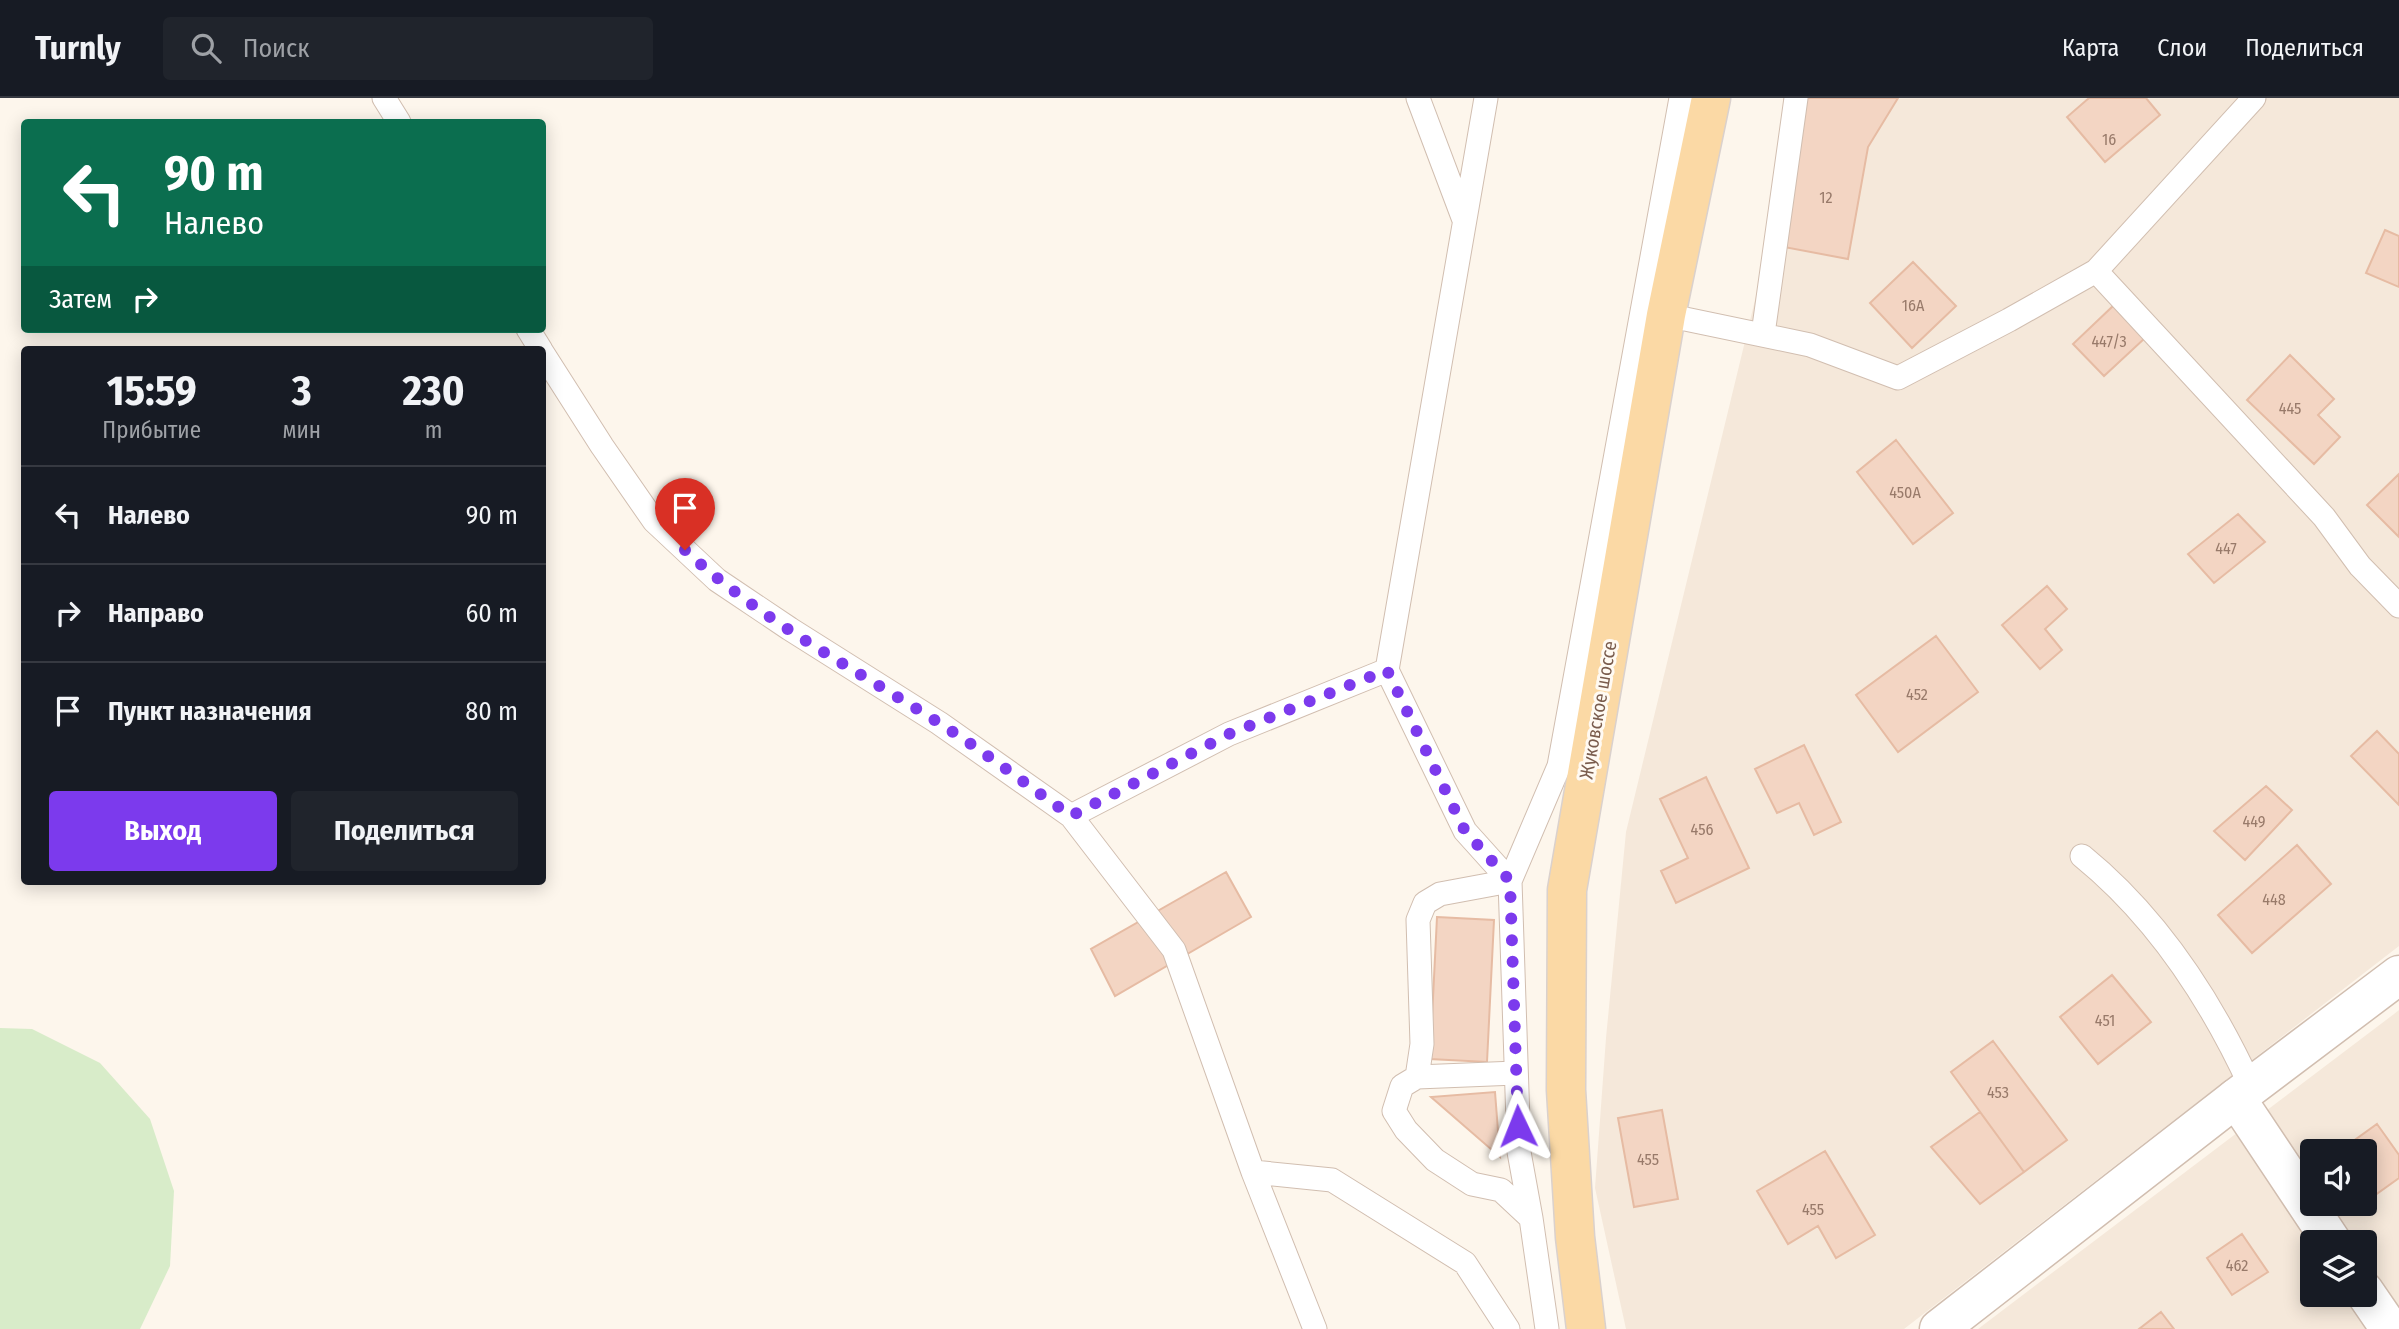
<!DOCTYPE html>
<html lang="ru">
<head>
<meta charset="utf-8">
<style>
  :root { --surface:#171b24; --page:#20242c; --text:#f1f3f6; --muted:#9ea1a6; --line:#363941; --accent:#7c3aed }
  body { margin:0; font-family:"Fira Sans Condensed",sans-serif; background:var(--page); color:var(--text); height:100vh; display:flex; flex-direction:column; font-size:26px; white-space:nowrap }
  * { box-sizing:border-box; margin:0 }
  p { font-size:23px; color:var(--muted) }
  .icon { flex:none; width:38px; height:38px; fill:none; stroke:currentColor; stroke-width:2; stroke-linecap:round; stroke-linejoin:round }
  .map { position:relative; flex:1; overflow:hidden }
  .sheet { position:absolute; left:21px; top:248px; width:525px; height:539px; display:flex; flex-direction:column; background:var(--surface); border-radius:7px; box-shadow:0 4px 18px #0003 }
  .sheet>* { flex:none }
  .hud { position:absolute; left:21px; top:21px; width:525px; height:214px; border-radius:7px; box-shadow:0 4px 18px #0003; background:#0b6e4f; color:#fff; overflow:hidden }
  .fabs { position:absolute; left:2300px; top:1041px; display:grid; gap:14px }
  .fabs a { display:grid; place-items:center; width:77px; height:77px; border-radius:7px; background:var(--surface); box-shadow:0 4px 18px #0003; font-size:35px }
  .pin { position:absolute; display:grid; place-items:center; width:60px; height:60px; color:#fff; margin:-72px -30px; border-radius:50% 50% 50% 0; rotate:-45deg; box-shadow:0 0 7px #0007 }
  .pin .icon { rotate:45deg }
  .me { position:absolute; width:77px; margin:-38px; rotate:358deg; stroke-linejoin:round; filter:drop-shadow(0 0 5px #0008) }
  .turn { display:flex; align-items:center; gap:24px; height:147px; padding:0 28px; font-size:32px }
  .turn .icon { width:91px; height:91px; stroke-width:2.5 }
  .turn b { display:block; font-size:49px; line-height:60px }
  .then { display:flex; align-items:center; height:66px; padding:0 28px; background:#0003; gap:14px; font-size:26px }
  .eta { display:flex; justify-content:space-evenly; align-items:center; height:119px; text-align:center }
  .eta b { font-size:42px; font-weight:700; line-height:49px }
  .primary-button { display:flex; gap:14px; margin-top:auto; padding:14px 28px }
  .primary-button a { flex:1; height:80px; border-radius:7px; background:var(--accent); color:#fff; font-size:28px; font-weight:700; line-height:80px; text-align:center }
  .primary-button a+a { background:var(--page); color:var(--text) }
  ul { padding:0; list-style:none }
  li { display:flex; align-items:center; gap:21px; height:98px; padding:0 28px; border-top:2px solid var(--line) }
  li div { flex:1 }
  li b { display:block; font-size:26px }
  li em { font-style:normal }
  header { display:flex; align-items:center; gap:42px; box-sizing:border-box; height:98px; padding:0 35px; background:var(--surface); border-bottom:2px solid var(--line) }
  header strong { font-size:33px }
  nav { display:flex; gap:38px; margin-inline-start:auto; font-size:24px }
  .search { width:490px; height:63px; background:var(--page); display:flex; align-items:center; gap:18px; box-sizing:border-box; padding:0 24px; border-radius:7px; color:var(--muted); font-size:26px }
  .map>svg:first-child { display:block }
  .residential { fill:#f5e8da; fill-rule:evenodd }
  .green { fill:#d8ecc9 }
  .building { fill:#f3d5c3; stroke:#e6bba3; stroke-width:2 }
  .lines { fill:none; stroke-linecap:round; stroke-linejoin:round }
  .service-casing { stroke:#d1beb0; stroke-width:25 }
  .minor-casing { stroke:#d1beb0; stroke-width:41 }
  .tertiary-casing { stroke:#d1beb0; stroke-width:41 }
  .primary-casing { stroke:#dad1cd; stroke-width:41 }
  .service { stroke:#fff; stroke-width:23 }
  .minor { stroke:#fff; stroke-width:38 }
  .tertiary { stroke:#fff; stroke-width:38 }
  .primary { stroke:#fbd9a5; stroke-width:38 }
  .route { stroke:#7c3aed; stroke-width:12; stroke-dasharray:0 21.6 }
  .labels { text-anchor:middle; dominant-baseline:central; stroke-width:6; stroke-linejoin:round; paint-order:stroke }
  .number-label { font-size:16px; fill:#987a6a }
  .street-label { font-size:19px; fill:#7a5c4d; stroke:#fffaf3 }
</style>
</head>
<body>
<header>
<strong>Turnly</strong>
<div class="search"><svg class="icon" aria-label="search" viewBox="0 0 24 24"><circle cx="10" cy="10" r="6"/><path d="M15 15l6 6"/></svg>Поиск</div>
<nav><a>Карта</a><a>Слои</a><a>Поделиться</a></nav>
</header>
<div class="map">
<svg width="2399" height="1231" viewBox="0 0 2399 1231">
  <rect width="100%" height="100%" fill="#fdf6ec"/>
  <path class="residential" d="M1804,0H2399V848L1904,1231H1626L1595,1090L1606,940L1626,734Z
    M2399,912V1231H1978L2394,916ZM2312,1054H2364V1106H2312ZM2312,1144H2364V1197H2312Z"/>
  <path class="green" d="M0,930L32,931L100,965L150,1021L174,1093L170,1168L140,1231H0Z"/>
  <path class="building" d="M1807,0H1898L1868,49L1848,161L1784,149Z
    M2089,0H2146L2160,17L2105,64L2067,19Z
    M2385,132L2399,138V189L2366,175Z
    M1913,164L1956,208L1912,250L1870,205Z
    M2113,208L2145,240L2104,278L2073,246Z
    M2290,257L2334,301L2318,317L2340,339L2314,366L2247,302Z
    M1896,342L1953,415L1913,446L1857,374Z
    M2399,376V439L2367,407Z
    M2238,416L2265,444L2214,485L2188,456Z
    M2047,488L2067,511L2045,531L2062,552L2040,571L2002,527Z
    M1936,538L1978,594L1898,654L1856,597Z
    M2377,633L2399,656V707L2351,658Z
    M1804,647L1841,724L1814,737L1799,705L1777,715L1755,671Z
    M1706,679L1749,770L1676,805L1661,773L1688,760L1660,701Z
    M2266,688L2292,712L2245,762L2214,733Z
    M2297,747L2331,786L2252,855L2218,817Z
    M1226,774L1251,819L1115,898L1091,851Z
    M1437,819L1494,822L1487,964L1430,961Z
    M2112,877L2151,924L2098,966L2060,919Z
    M1993,943L2067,1042L2024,1074L1951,974Z
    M1495,994L1500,1059L1431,999Z
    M1662,1012L1678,1101L1634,1109L1618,1020Z
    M1980,1014L2024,1074L1980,1106L1931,1049Z
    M2377,1026L2399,1057V1080L2364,1105V1054H2338Z
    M1825,1053L1875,1137L1836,1160L1818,1128L1788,1146L1757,1093Z
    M2242,1136L2268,1174L2232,1197L2207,1160Z
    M2161,1214L2174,1231H2139Z"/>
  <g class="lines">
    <defs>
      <path id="service" d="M384,0L399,24
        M1418,0L1464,122
        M1486,0L1387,572L1465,733L1510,783
        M2096,173L2254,0
        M1666,217L1810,247L1898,280L2009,222L2096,173L2324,419L2360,468L2399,508
        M528,231L541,252
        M1763,236L1796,0
        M542,254L602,348L654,423L717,482L790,531L939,625L1071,718L1174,852L1253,1074L1315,1231
        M1071,718L1229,636L1387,572
        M2082,758C2157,819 2211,902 2251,989
        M1516,975L1417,979L1402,988L1394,1013L1406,1032L1435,1062L1472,1086L1501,1092L1531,1120
        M1417,979L1422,946L1418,822L1425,805L1440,796L1510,783
        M1253,1074L1332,1082L1465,1165L1508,1231
        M1547,1231L1531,1120L1519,1054L1510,783L1559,668L1681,0"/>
      <path id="minor" d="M2236,1000L2332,1144
        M2364,1193L2390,1231"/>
      <path id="tertiary" d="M1939,1231L2236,1000L2399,877"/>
      <path id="primary" d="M1586,1231L1575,1139L1566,992L1567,792L1666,217L1711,0"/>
    </defs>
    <use href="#service" class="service-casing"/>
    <use href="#minor" class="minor-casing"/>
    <use href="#tertiary" class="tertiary-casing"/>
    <use href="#primary" class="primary-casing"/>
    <use href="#service" class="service"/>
    <use href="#minor" class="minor"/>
    <use href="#tertiary" class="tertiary"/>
    <use href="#primary" class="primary"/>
  </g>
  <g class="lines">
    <path class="route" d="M685,452C759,521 851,569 936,623C982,652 1026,686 1071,718L1229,636L1387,572L1465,733L1510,783L1518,1028"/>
  </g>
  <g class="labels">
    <g class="number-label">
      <text x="2109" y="41">16</text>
      <text x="1826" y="99">12</text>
      <text x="1913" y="207">16А</text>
      <text x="2109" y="243">447/3</text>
      <text x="2290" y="310">445</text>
      <text x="1905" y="394">450А</text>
      <text x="2226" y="450">447</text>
      <text x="1917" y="596">452</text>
      <text x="2254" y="723">449</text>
      <text x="1702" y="731">456</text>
      <text x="2274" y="801">448</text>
      <text x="2105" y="922">451</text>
      <text x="1998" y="994">453</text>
      <text x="1648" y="1061">455</text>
      <text x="1813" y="1111">455</text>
      <text x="2237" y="1167">462</text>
    </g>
    <g class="street-label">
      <text transform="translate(1598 612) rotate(-80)">Жуковское шоссе</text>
    </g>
  </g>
</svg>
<div class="fabs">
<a><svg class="icon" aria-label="sound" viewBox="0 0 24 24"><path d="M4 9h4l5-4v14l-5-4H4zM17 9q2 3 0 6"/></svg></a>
<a><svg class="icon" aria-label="layers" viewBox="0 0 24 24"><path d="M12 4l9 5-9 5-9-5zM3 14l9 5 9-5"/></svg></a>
</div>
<div class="pin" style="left:685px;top:452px;background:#d93025"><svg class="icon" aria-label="arrive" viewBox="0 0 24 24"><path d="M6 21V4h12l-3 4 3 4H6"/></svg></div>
<svg class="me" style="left:1518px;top:1028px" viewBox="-20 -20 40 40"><path d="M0-17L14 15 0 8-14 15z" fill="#7c3aed" stroke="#fff" stroke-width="4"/></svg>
<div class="hud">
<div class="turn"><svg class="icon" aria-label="left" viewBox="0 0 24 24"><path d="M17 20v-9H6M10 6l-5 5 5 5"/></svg><div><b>90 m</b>Налево</div></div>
<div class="then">Затем<svg class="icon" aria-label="right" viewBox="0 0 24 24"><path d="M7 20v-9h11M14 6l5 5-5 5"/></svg></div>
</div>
<section class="sheet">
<div class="eta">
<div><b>15:59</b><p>Прибытие</p></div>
<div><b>3</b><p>мин</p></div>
<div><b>230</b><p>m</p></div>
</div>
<ul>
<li><svg class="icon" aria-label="left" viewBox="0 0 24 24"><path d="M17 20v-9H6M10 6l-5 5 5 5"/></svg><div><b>Налево</b></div><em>90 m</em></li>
<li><svg class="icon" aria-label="right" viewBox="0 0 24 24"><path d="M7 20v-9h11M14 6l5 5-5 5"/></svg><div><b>Направо</b></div><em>60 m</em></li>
<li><svg class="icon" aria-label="arrive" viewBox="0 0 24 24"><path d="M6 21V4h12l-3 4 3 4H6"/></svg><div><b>Пункт назначения</b></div><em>80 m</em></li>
</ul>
<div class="primary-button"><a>Выход</a><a>Поделиться</a></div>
</section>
</div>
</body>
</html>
